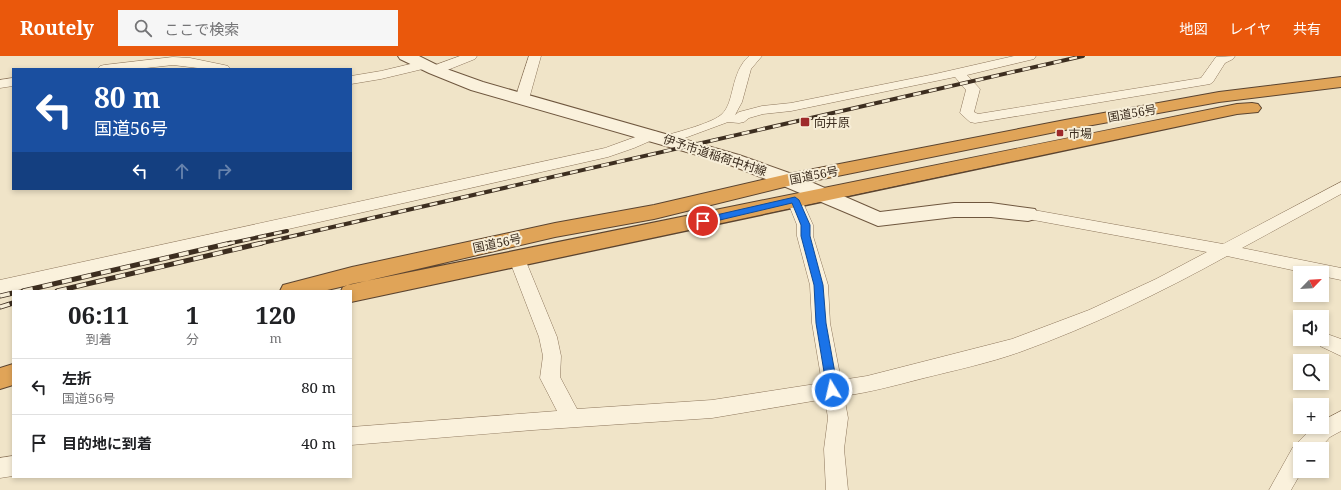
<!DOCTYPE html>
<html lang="ja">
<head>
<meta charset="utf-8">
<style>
  :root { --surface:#fff; --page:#f6f6f6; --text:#202124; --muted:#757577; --line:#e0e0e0; --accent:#ea580c }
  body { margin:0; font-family:"Noto Serif","Noto Sans JP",serif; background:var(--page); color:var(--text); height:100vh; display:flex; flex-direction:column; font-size:15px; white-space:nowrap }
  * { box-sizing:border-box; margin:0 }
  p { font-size:13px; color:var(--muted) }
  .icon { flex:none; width:22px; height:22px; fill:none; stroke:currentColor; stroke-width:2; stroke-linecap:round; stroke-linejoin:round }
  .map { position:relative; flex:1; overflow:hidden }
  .side { position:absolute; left:12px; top:234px; width:340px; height:188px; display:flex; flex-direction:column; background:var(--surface); border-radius:0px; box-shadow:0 2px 6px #0003 }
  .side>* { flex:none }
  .top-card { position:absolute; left:12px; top:12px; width:340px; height:122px; border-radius:0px; box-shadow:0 2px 6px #0003; background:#1a4fa0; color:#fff; overflow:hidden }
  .needle { width:26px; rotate:65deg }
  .buttons { position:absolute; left:1293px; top:210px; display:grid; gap:8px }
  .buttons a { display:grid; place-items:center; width:36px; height:36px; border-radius:0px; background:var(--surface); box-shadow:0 2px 6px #0003; font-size:20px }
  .pin { position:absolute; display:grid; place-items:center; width:34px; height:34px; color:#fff; margin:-17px; border:2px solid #fff; border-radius:50%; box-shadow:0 1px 4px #0007 }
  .me { position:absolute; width:44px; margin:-22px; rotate:351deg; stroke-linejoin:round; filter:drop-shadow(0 0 3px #0008) }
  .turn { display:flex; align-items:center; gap:14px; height:84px; padding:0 16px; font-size:18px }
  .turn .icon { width:52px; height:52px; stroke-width:2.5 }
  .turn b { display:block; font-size:28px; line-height:34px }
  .lanes { display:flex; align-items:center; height:38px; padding:0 16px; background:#0003; justify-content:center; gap:20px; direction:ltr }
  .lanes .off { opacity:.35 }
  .eta { display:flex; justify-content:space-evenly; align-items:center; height:68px; text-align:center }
  .eta b { font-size:24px; font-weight:700; line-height:28px }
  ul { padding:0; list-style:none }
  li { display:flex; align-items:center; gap:12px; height:56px; padding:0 16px; border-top:1px solid var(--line) }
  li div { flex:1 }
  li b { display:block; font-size:15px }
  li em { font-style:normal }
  header { display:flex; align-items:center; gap:24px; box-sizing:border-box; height:56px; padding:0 20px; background:var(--accent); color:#fff }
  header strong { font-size:19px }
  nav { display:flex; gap:22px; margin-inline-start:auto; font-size:14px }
  .search { width:280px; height:36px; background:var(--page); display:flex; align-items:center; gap:10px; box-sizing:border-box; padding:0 14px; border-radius:0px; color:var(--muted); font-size:15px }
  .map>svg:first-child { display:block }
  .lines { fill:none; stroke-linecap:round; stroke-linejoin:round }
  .street-casing { stroke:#8d765c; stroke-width:1 }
  .secondary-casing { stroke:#6f573f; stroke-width:2 }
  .highway-casing { stroke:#5b4430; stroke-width:2 }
  .street { fill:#faf1dc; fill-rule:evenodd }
  .secondary { fill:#faf1dc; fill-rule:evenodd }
  .highway { fill:#e0a458; fill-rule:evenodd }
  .rail-far1-casing { stroke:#3d2e20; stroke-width:4 }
  .rail-casing { stroke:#3d2e20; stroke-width:5 }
  .rail-far1 { stroke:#f7eed8; stroke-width:2.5; stroke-dasharray:8; stroke-linecap:butt }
  .rail { stroke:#f7eed8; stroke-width:3.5; stroke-dasharray:10; stroke-linecap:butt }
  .route { fill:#1a73e8; stroke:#114b97 }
  .poi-dot { fill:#9e2a2b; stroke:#f7eed8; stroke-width:1.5 }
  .labels { text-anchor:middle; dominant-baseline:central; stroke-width:4; stroke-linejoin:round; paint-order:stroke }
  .street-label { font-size:12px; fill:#3d2e20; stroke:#f7eed8 }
  .poi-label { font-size:12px; fill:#3d2e20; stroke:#f7eed8; text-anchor:start }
</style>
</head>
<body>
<header>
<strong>Routely</strong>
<div class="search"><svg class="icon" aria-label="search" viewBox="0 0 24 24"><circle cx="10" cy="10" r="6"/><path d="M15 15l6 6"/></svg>ここで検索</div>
<nav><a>地図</a><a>レイヤ</a><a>共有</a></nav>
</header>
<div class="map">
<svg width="1341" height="434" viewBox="0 0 1341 434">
  <rect width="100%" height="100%" fill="#f0e4c8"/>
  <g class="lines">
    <defs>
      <path id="street" d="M460,0H477L475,3L440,17H430L429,14L430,11Z
        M529,0H541L529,43L527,46H517L515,43Z
        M749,0H762L751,13L742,46L735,59L739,56L762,50L791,47L935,18L1014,0H1036L1034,3L967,19L980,33L974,56L978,58L1201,22L1216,1L1235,0L1233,3L1225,7L1213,26L1210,28L975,67L970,66L960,57L966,34L955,21L791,55L763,58L749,62L744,66L739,67L728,66L674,86L669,87L664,86L662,83L664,80C677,76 713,67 722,58C735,46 730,17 749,0Z
        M173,1L190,2L224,9L228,10L230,13H206L173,9L137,13H98L100,10L104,9Z
        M423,5L427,6L429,9L427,12L381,23L351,28V20L381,15Z
        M13,22V30L0,32V24Z
        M652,75L657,76L659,79L657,82L634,92L608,101L0,238V224L605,92Z
        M1341,126V138L1242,192L1341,212V224L1322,220V217H1306L1227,200C1160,237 1092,270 1020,296C989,307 956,314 924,322C897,329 871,336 844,340L848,362L844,393L848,434H826L824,393L828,362L825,343L712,362L533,374L351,389V371L557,355L540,322L543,300L539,281L509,203L511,199L517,197L523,199L525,203L557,281L561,300L560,321L577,353L712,344L822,327L812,267L810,229L797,180V169L787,144L790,140L795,139L800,140L813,169V180L828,229L830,267L841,324L867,320L1012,283L1089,254L1156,223L1207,196L1028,163L1022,162L1020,158L1022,154L1028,153L1223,188Z
        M1327,278L1341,283V300L1320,290L1318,285L1319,283H1322V279Z
        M1341,355V375L1330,381L1319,393H1300V415H1302L1291,434H1269L1293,391L1296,390L1298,386L1313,371H1322V365Z
        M13,400V420L0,422V402Z"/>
      <path id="secondary" d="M398,0H419L441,11L483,26L739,99L795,119L880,156L954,147H991L1035,153L1038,158L1035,163L1028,165L991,161H954L878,170L781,129L725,107L471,34L429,17L400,3Z"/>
      <path id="highway" d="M1341,21V31L1219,46L1065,74L788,130L654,163L555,181L323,235H280L283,229L352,211L555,167L654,149L788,118L1065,64L1219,36Z
        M1252,47L1258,48L1261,52L1258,56L1237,58C941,120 646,183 351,246V235H341L343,231L351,228C646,169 941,107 1237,48Z
        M13,308V329L0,333V312Z"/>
    </defs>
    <use href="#street" class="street-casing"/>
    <use href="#secondary" class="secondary-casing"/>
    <use href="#highway" class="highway-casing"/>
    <use href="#street" class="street"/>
    <use href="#secondary" class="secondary"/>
    <use href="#highway" class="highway"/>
    <defs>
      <path id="rail-far1" d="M227,188L287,175
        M258,188L1083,0"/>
      <path id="rail" d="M23,235L231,187
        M57,235L262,187
        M0,240L13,237
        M0,251L13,247"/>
    </defs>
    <use href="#rail-far1" class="rail-far1-casing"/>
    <use href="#rail" class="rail-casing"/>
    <use href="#rail-far1" class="rail-far1"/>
    <use href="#rail" class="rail"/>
  </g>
  <path class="route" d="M795,141L799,144L810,169V180L823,229L826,267L838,334L836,337L832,339L829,337L827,334L816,267L814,229L801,180V169L792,147L703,168L699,165L703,162Z"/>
  <g class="poi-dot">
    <rect x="800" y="61" width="10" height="10" rx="2"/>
    <rect x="1056" y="73" width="8" height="8" rx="2"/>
  </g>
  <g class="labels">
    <g class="street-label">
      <text transform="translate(1132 57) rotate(-10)">国道56号</text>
      <text transform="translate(715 99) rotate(18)">伊予市道稲荷中村線</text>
      <text transform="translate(814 119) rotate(-11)">国道56号</text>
      <text transform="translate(497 187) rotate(-12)">国道56号</text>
    </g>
    <g class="poi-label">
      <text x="814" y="66">向井原</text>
      <text x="1068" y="77">市場</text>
    </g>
  </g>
</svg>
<div class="buttons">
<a><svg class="needle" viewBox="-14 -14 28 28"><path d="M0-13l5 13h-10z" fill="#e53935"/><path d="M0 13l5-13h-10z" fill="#757577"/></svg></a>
<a><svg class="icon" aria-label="sound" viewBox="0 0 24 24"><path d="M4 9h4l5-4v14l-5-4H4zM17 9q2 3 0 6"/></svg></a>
<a><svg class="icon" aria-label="search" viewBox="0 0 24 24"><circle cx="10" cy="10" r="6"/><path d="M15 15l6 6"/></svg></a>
<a>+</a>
<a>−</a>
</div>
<div class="pin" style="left:703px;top:165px;background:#d93025"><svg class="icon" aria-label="arrive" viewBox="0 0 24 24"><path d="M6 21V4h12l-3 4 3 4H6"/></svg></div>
<svg class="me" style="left:832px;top:334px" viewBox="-20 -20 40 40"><circle r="17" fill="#1a73e8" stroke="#fff" stroke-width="3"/><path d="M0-11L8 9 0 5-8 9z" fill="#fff"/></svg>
<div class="top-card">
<div class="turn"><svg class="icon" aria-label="left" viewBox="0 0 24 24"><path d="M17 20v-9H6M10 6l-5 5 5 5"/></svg><div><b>80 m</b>国道56号</div></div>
<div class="lanes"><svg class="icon" aria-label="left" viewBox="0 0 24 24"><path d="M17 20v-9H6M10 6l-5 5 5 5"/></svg><svg class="icon off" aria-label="ahead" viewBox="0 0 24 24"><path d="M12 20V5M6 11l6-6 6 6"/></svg><svg class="icon off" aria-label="right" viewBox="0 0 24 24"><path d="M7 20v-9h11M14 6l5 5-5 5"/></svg></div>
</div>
<section class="side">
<div class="eta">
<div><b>06:11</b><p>到着</p></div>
<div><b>1</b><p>分</p></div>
<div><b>120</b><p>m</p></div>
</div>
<ul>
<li><svg class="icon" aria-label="left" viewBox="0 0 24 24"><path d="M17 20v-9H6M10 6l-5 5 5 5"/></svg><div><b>左折</b><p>国道56号</p></div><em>80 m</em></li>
<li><svg class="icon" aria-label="arrive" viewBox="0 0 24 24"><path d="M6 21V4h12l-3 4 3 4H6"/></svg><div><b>目的地に到着</b></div><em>40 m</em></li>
</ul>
</section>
</div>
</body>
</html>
